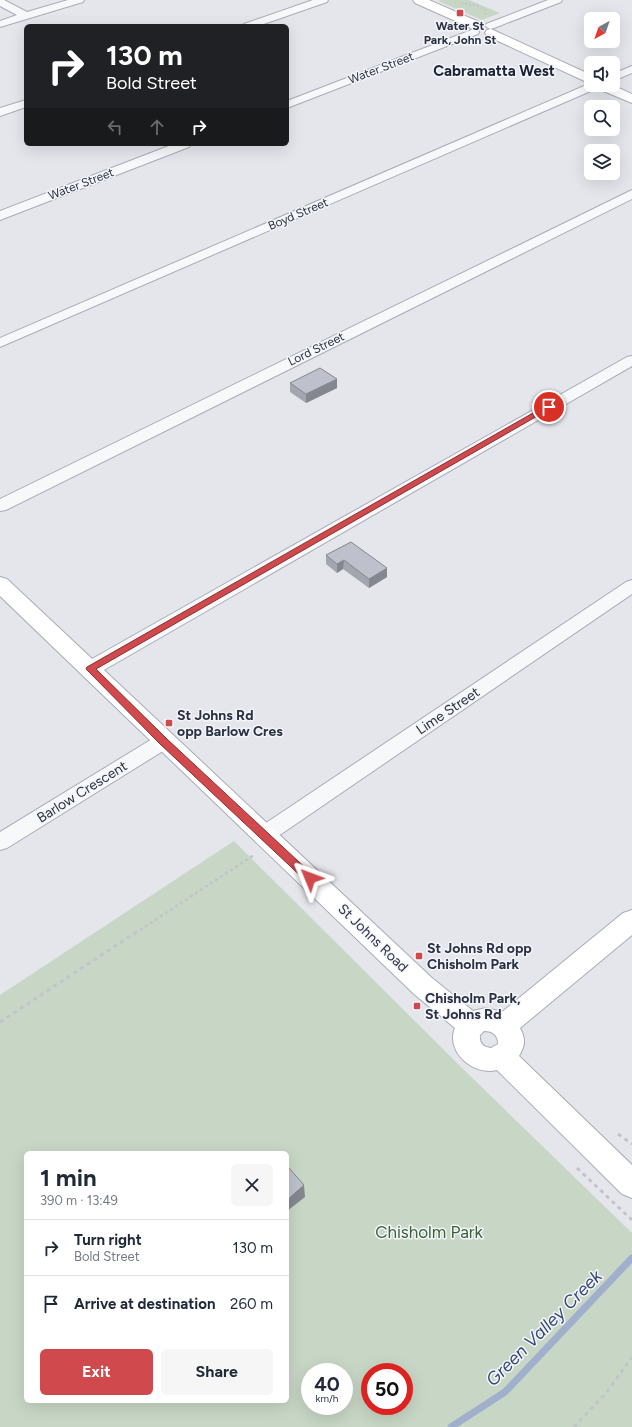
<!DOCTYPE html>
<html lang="en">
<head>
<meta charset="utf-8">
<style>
  :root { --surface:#fff; --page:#f6f6f7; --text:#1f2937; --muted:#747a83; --line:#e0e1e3; --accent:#d04a4d }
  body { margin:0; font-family:Figtree,sans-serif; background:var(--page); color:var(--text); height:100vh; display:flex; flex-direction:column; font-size:15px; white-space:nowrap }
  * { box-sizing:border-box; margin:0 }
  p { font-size:13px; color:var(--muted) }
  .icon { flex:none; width:22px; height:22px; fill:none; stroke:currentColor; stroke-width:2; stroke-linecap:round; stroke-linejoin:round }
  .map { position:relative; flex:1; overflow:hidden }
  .panel { position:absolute; left:24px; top:1151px; width:265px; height:252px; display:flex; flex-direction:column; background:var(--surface); border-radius:6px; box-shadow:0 4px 16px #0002 }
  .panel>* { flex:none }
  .guide { position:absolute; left:24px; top:24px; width:265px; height:122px; border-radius:6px; box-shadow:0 4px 16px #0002; background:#202124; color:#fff; overflow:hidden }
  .needle { width:26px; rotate:220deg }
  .controls { position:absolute; left:584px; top:12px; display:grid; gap:8px }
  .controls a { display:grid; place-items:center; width:36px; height:36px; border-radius:6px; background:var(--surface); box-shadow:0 4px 16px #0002; font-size:20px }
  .speed { position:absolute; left:301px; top:1363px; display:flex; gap:8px; font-size:20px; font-weight:700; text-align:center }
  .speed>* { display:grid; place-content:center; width:52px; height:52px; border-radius:50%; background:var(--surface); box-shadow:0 4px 16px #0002; line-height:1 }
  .speed small { font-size:10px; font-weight:400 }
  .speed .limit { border:6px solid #d22; background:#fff; color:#111 }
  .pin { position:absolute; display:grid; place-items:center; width:34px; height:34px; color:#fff; margin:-17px; border:2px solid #fff; border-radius:50%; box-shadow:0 1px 4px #0007 }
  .me { position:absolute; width:44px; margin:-22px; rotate:314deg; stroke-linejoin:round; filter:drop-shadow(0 0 3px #0008) }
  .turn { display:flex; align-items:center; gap:14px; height:84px; padding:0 16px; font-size:18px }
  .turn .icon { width:52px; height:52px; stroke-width:2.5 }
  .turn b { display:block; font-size:28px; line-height:34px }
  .lanes { display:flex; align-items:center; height:38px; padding:0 16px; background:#0003; justify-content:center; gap:20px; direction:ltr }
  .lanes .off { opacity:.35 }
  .round { display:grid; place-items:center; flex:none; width:42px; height:42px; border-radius:6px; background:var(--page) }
  .head { display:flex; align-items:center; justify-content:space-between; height:68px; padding:0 16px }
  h1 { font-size:24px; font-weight:700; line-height:30px }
  .action { display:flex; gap:8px; margin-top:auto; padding:8px 16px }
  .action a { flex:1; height:46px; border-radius:6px; background:var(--accent); color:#fff; font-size:16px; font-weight:700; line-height:46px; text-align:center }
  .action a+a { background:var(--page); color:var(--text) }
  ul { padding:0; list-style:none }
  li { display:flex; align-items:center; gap:12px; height:56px; padding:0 16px; border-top:1px solid var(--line) }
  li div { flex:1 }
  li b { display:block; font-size:15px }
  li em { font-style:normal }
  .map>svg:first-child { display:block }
  .green { fill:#c7d6c5; fill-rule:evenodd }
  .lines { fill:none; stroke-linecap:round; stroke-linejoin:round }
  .stream { stroke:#9fafcc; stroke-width:7 }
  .street-casing { stroke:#a9acb7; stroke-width:2 }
  .secondary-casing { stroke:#a9acb7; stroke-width:2 }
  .path-far2 { stroke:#c2c4cb; stroke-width:1.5; stroke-dasharray:2 2; stroke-linecap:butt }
  .path-far1 { stroke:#c2c4cb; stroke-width:2.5; stroke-dasharray:3 3; stroke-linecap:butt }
  .path { stroke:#c2c4cb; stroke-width:3; stroke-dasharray:4 4; stroke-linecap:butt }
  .street { fill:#f7f8fa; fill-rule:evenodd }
  .secondary { fill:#fff; fill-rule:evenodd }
  .wall { fill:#a3a6af }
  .shaded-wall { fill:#85878f }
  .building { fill:#bec1cc; stroke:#85878f }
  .route { fill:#d04a4d; stroke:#873032 }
  .poi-dot { fill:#d04a4d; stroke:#f4f5f9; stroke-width:1.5 }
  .labels { text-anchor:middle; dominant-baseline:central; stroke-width:3; stroke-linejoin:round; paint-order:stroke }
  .far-poi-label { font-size:12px; font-weight:bold; fill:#2b3145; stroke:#f4f5f9 }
  .far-street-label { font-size:12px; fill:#2b3145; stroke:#f4f5f9 }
  .street-label { font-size:14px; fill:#2b3145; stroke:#f4f5f9 }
  .poi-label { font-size:14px; font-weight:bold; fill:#2b3145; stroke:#f4f5f9; text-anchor:start }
  .far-district-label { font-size:15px; font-weight:bold; fill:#1d2236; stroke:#f4f5f9 }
  .near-park-label { font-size:17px; fill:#3b6138; stroke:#f4f5f9 }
  .near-water-label { font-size:18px; font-style:italic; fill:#354a79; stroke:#f4f5f9 }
</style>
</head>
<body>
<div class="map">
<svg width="632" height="1427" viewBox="0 0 632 1427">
  <rect width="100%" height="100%" fill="#e4e6ec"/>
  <path class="green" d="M441,0H469L500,13L482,20L438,1Z
    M234,841L461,1067L632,1233V1427H0V995ZM26,1153H287V1401H26ZM310,1372H344V1406H310ZM370,1372H404V1406H370Z"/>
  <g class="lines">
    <path class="stream" d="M451,1427L505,1392L632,1258"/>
    <defs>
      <path id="street" d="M0,0H4L27,12L68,0H84L83,2L0,27V21L17,15L0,6Z
        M313,0H328L327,2L258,26H243L244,24Z
        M548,0H562L561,2L494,28L490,29L485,26L486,24Z
        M474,29L478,30L479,32L478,34L287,108V101Z
        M632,66V73L613,81V74Z
        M591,83V85H602L600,87L0,347V338Z
        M26,100V107L0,116V108Z
        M174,144H191L189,147L0,220V211Z
        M632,190V199L6,510L0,511V499Z
        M632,356V366L97,674L90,676L83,674L81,669L83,664L627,357Z
        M632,580V594L271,841L264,843L257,841L254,835L257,829L626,582Z
        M164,734L171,736L174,741L171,746L7,848L0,850V832L157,736Z"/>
      <path id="secondary" d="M413,0H429L479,22L481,25L479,28H471L415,3Z
        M491,29L591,75V84L487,36L485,33L487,30Z
        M594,85H612L632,94V103L596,88Z
        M0,577L7,579L432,978L473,1011L486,1008L502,1012L623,913L632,910V935L520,1028C526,1039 525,1046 519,1056L632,1165V1198L622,1194L497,1070C474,1076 445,1052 455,1028L414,994L0,596ZM484,1031C493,1031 498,1035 498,1044L491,1048C483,1047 479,1043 480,1035Z"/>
    </defs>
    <use href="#street" class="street-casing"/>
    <use href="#secondary" class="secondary-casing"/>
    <path class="path-far2" d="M461,3L475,5L485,10L486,15"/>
    <path class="path-far1" d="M140,930L254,855"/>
    <path class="path" d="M0,1022L141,929
      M618,1134L632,1144
      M577,1168L632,1220
      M574,1427L607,1392L632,1357"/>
    <use href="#street" class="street"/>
    <use href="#secondary" class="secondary"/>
  </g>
  <path class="wall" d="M290,383L337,388L306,403L290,392Z
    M351,542L387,577L369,588L343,569L337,573L326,564V555Z"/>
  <path class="shaded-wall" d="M337,379V388L306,403V394Z
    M344,560L343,569L337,573V564Z
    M387,568V577L369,588V579Z
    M304,1185L305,1197L287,1211V1200Z"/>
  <path class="building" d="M320,368L337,379L306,394L290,383Z
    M351,542L387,568L369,579L344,560L337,564L326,555Z
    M287,1166L304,1185L287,1200Z"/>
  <path class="route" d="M547,405H552L553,407L96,669L167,739L313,875L315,878L313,881H306L160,744L86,669L87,667Z"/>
  <g class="poi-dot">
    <rect x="456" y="9" width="8" height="8" rx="2"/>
    <rect x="165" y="719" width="8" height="8" rx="2"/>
    <rect x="415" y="952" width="8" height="8" rx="2"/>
    <rect x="413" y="1002" width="8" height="8" rx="2"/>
  </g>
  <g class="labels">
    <g class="far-poi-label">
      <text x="460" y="26">Water St<tspan x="460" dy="14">Park, John St</tspan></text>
    </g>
    <g class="far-street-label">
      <text transform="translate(381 68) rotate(-21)">Water Street</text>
      <text transform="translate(81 184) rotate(-21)">Water Street</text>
      <text transform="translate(298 214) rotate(-23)">Boyd Street</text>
      <text transform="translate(316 349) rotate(-26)">Lord Street</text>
    </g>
    <g class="street-label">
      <text transform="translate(448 711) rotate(-34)">Lime Street</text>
      <text transform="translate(82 792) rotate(-32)">Barlow Crescent</text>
      <text transform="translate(373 938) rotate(44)">St Johns Road</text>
    </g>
    <g class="poi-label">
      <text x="177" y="715">St Johns Rd<tspan x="177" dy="16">opp Barlow Cres</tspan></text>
      <text x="427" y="948">St Johns Rd opp<tspan x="427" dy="16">Chisholm Park</tspan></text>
      <text x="425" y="998">Chisholm Park,<tspan x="425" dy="16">St Johns Rd</tspan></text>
    </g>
    <g class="far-district-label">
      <text x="494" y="71">Cabramatta West</text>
    </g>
    <g class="near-park-label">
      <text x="429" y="1232">Chisholm Park</text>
    </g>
    <g class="near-water-label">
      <text transform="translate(544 1328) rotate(-45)">Green Valley Creek</text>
    </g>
  </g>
</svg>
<div class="controls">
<a><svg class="needle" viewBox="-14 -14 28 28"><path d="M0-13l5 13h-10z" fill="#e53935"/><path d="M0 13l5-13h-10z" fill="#747a83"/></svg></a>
<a><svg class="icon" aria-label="sound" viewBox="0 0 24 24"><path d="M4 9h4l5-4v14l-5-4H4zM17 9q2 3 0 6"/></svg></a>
<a><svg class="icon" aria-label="search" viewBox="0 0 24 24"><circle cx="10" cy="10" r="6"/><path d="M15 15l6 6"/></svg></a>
<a><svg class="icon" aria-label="layers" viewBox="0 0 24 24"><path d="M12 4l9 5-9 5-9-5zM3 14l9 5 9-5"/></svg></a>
</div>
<div class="speed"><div>40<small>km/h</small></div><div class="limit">50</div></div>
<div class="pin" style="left:549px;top:407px;background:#d93025"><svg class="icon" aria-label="arrive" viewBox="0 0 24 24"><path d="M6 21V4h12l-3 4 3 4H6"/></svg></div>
<svg class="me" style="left:310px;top:878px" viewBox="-20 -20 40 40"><path d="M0-17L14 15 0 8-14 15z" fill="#d04a4d" stroke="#fff" stroke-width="4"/></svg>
<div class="guide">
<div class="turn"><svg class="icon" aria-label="right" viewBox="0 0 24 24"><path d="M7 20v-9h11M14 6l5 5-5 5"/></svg><div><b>130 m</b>Bold Street</div></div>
<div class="lanes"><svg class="icon off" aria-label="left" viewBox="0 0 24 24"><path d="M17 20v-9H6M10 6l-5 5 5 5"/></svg><svg class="icon off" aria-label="ahead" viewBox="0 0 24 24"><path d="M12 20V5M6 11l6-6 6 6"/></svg><svg class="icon" aria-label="right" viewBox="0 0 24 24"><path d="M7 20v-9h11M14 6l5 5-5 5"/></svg></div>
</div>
<section class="panel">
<div class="head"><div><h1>1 min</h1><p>390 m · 13:49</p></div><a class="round"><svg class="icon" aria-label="close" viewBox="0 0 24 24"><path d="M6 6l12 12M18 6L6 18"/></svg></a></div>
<ul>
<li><svg class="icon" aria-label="right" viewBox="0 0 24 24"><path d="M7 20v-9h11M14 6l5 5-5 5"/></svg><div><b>Turn right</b><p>Bold Street</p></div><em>130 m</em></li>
<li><svg class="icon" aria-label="arrive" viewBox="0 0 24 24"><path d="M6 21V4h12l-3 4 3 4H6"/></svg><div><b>Arrive at destination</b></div><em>260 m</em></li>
</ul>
<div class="action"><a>Exit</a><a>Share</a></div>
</section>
</div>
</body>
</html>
